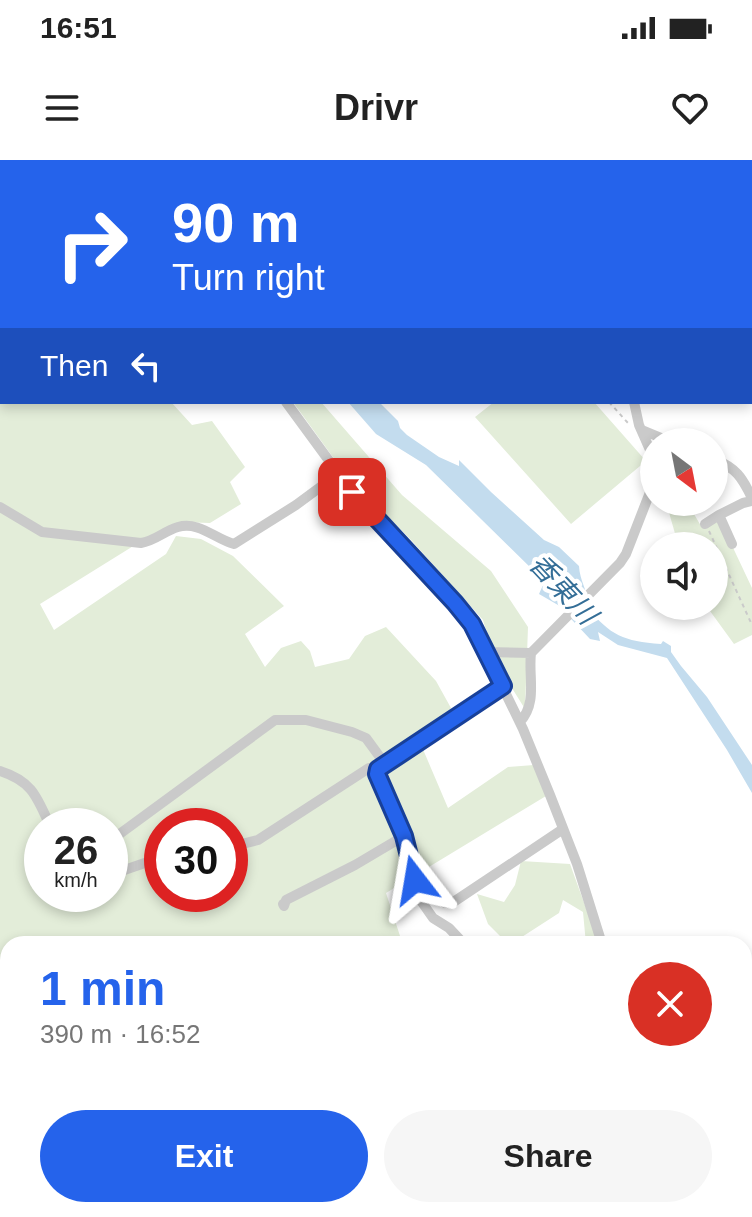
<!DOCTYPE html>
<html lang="en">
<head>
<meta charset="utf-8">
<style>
  :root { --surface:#fff; --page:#f6f6f6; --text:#222; --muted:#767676; --accent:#2563eb }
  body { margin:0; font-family:Arial,"Noto Sans JP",sans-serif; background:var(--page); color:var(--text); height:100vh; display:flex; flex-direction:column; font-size:30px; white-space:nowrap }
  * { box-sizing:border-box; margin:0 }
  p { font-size:26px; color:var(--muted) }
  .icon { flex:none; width:44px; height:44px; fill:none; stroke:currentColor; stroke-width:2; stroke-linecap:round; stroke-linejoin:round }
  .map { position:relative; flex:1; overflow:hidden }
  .side { position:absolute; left:0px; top:776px; width:752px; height:282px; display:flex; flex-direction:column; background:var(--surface); border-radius:24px 24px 0 0; box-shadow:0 4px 12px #0003 }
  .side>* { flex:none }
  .banner { position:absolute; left:0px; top:0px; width:752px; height:244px; box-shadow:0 4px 12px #0003; background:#2563eb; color:#fff; overflow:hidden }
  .needle { width:52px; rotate:148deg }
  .tools { position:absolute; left:640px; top:268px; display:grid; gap:16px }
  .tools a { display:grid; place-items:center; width:88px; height:88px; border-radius:50%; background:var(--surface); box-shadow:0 4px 12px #0003; font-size:40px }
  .speed { position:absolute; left:24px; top:648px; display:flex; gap:16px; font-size:40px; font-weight:700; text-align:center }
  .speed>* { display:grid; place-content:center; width:104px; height:104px; border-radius:50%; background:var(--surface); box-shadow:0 4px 12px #0003; line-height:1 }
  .speed small { font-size:20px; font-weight:400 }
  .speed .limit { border:12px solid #d22; background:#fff; color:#111 }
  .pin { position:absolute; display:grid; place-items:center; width:68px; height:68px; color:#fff; margin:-34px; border-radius:16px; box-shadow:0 4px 12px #0006 }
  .me { position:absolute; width:88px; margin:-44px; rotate:346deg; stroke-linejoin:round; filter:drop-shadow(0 0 6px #0008) }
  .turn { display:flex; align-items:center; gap:28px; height:168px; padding:0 40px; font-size:36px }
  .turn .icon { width:104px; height:104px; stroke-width:2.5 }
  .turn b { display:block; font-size:56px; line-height:68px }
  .then { display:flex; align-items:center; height:76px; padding:0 40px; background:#0003; gap:16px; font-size:30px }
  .round { display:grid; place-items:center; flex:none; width:84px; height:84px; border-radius:42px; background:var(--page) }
  .overview { display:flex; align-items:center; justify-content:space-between; height:136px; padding:0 40px }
  h1 { font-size:48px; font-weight:800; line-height:60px; color:var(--accent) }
  .primary-button { display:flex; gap:16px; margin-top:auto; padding:16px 40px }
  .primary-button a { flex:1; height:92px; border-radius:48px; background:var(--accent); color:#fff; font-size:32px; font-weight:800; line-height:92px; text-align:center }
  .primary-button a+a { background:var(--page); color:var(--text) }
  .status { display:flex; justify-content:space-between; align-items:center; height:56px; padding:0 40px; background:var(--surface); direction:ltr }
  .status svg { height:22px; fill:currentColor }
  header { display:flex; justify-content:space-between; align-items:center; height:104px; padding:0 40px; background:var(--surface); font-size:36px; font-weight:800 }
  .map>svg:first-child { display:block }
  .green { fill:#e3edd9; fill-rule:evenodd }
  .water { fill:#c3dcee }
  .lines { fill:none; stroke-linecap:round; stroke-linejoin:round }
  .path { stroke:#cacaca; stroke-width:2; stroke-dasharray:4 4; stroke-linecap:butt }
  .minor { stroke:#cacaca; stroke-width:10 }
  .tertiary { stroke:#cacaca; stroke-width:12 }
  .route-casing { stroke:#184099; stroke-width:20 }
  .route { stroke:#2563eb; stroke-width:14 }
  .labels { text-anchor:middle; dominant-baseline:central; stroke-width:8; stroke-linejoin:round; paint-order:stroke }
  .water-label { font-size:28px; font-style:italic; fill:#346e97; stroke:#fff }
</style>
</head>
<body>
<div class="status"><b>16:51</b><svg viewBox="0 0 49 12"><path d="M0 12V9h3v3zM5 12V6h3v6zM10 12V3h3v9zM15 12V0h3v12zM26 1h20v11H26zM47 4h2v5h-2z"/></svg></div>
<header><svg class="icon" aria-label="menu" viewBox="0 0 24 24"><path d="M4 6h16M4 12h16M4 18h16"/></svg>Drivr<svg class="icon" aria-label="heart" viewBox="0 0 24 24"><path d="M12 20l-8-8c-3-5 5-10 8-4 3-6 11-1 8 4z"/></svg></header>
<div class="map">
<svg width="752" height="1057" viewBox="0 0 752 1057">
  <rect width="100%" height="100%" fill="#fff"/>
  <path class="green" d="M0,0H118L119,2H2V242H171L192,265L212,261L245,307L230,322L241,344L210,363L180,362L143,380L40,444L54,470L166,394L176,376L201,379L233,396L284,446L245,474L265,507L281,488L301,481L310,491L315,507L349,499L365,476L386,467L436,521L451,548L434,569L419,580L448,648L508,607L534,605L546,636L386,733L401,779L414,784H8V1050H744V1036L748,1057H0ZM42,666H110V734H42ZM162,666H230V734H162Z
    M293,242H321L402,335L491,411L528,467L525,549L495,501L483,460L411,380L343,311Z
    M494,242H594L646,301L571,364L475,257Z
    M666,342H687L701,366L719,358L752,428V475L734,484L710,451L719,441L717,419L714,417V386H681L678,384Z
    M521,701L570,704L599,784H586L583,752L563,740L559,753L511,784H508L488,764L477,734L504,742L515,725Z
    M752,977V1057H749L744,1025V983Z"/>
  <path class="water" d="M348,242H379L398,261L400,268L407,275L439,297L459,306V300L491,332L544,380L559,387L579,406C580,423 588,428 587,447C611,476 623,481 661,484L663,481L671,486V492L681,506L707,537L752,605V633L727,590L667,498L618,485L598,472L600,481L590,479L558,445L539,434L543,425L536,413L426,305L376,274Z"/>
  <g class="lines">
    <path class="path" d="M436,0L437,2
      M609,242L628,263
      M692,342L700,355
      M709,371L752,465"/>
    <path class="minor" d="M126,0L127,2
      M579,0L580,2
      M562,2L566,0
      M632,2L635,0
      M750,197L752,196
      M286,242L352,332L455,443L472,464L523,569L550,635L577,704L602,784
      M634,242L639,265L654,299
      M642,270L671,282
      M714,299C736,308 742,317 752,338
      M0,347L42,372L141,383C155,381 164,371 178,367C199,361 215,379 234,384L296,345L338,314
      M705,364L719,355
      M732,384L719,355L743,343L752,341
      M486,492L531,493
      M520,562C538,542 528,517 531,493L620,403L626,394L654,322
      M0,611C32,621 37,637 50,666
      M110,681L275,560H306L352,572L366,578L385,604
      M230,687L258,680L369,608L378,609
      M110,715L162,697
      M420,719L423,726L445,743H452L563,669
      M283,744L284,746L286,740L355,705L404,676
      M464,784L449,768L433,758L419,738L404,676L377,614L378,609L503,526
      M556,1050L557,1057
      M716,1050L718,1057"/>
    <path class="tertiary" d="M653,0L654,2
      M750,165L752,168"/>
  </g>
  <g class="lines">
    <defs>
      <path id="route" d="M352,332L455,443L472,464L503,526L378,609L377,614L404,676L415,720"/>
    </defs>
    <use href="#route" class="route-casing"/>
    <use href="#route" class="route"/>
  </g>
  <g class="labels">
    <g class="water-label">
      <text transform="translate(563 429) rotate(47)">香東川</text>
    </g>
  </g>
</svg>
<div class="tools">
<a><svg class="needle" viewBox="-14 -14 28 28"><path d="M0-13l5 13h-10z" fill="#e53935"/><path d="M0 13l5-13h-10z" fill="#767676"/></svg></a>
<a><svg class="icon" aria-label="sound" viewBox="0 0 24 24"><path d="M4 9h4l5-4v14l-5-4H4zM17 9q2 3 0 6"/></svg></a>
</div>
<div class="speed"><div>26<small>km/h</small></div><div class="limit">30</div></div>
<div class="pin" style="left:352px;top:332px;background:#d93025"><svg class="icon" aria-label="arrive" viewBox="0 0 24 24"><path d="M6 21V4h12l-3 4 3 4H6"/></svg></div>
<svg class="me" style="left:415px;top:720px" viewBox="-20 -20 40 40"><path d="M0-17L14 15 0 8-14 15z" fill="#2563eb" stroke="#fff" stroke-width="4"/></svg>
<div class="banner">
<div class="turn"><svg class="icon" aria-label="right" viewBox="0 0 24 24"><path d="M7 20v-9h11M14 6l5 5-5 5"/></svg><div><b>90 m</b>Turn right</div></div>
<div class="then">Then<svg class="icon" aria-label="left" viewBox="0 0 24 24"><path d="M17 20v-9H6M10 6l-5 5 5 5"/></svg></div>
</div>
<section class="side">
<div class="overview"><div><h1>1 min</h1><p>390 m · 16:52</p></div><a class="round" style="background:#d93025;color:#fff"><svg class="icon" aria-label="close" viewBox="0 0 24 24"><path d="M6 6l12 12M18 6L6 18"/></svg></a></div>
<div class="primary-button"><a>Exit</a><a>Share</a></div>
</section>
</div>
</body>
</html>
